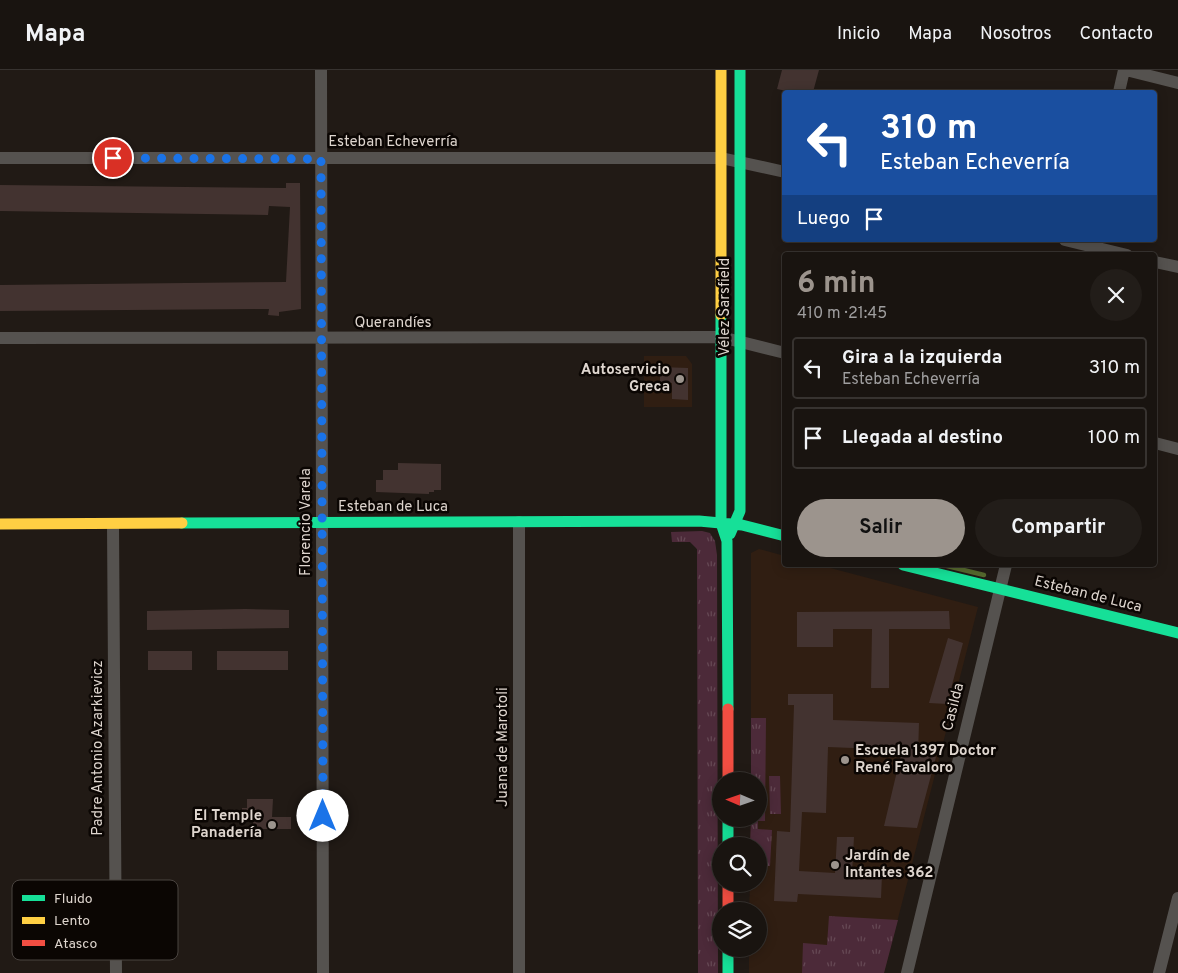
<!DOCTYPE html>
<html lang="es">
<head>
<meta charset="utf-8">
<style>
  :root { --surface:#191410; --page:#221d19; --text:#f1f3f6; --muted:#9f9e9f; --line:#373330; --accent:#9c948d }
  body { margin:0; font-family:Overpass,sans-serif; background:var(--page); color:var(--text); height:100vh; display:flex; flex-direction:column; font-size:19px; white-space:nowrap }
  * { box-sizing:border-box; margin:0 }
  p { font-size:16px; color:var(--muted) }
  .icon { flex:none; width:28px; height:28px; fill:none; stroke:currentColor; stroke-width:2; stroke-linecap:round; stroke-linejoin:round }
  .map { position:relative; flex:1; overflow:hidden }
  .panel { position:absolute; left:782px; top:182px; width:375px; height:315px; display:flex; flex-direction:column; background:var(--surface); border-radius:5px; box-shadow:0 2px 12px #0003,0 0 0 1px var(--line) }
  .panel>* { flex:none }
  .guide { position:absolute; left:782px; top:20px; width:375px; height:152px; border-radius:5px; box-shadow:0 2px 12px #0003,0 0 0 1px var(--line); background:#1a4fa0; color:#fff; overflow:hidden }
  .needle { width:32px; rotate:272deg }
  .buttons { position:absolute; left:712px; top:702px; display:grid; gap:10px }
  .buttons a { display:grid; place-items:center; width:55px; height:55px; border-radius:50%; background:var(--surface); box-shadow:0 2px 12px #0003,0 0 0 1px var(--line); font-size:25px }
  .pin { position:absolute; display:grid; place-items:center; width:42px; height:42px; color:#fff; margin:-21px; border:2px solid #fff; border-radius:50%; box-shadow:0 1px 5px #0007 }
  .me { position:absolute; width:55px; margin:-28px; rotate:0deg; stroke-linejoin:round; filter:drop-shadow(0 0 4px #0008) }
  .turn { display:flex; align-items:center; gap:18px; height:105px; padding:0 15px; font-size:22px }
  .turn .icon { width:65px; height:65px; stroke-width:2.5 }
  .turn b { display:block; font-size:35px; line-height:42px }
  .then { display:flex; align-items:center; height:48px; padding:0 15px; background:#0003; gap:10px; font-size:19px }
  .round { display:grid; place-items:center; flex:none; width:52px; height:52px; border-radius:26px; background:var(--page) }
  .head { display:flex; align-items:center; justify-content:space-between; height:85px; padding:0 15px }
  h1 { font-size:30px; font-weight:700; line-height:38px; color:var(--accent) }
  .primary-button { display:flex; gap:10px; margin-top:auto; padding:10px 15px }
  .primary-button a { flex:1; height:58px; border-radius:30px; background:var(--accent); color:#111; font-size:20px; font-weight:700; line-height:58px; text-align:center }
  .primary-button a+a { background:var(--page); color:var(--text) }
  ul { padding:0; list-style:none }
  li { display:flex; align-items:center; gap:15px; height:62px; margin:0 10px 8px; padding:0 5px; border:2px solid var(--line); border-radius:5px }
  li div { flex:1 }
  li b { display:block; font-size:19px }
  li em { font-style:normal }
  header { display:flex; align-items:center; gap:30px; box-sizing:border-box; height:70px; padding:0 25px; background:var(--surface); border-bottom:1px solid var(--line) }
  header strong { font-size:24px }
  nav { display:flex; gap:28px; margin-inline-start:auto; font-size:18px }
  .map>svg:first-child { display:block }
  .built { fill:#301e12 }
  .grass { fill:url(#grass-tufts) }
  .lines { fill:none; stroke-linecap:round; stroke-linejoin:round }
  .stream { stroke:#56692e; stroke-width:4.5 }
  .building { fill:#433330 }
  .street { stroke:#55524f; stroke-width:12 }
  .fast { stroke:#16e098; stroke-width:11 }
  .slow { stroke:#ffcf43; stroke-width:11 }
  .jam { stroke:#f24e42; stroke-width:11 }
  .route { stroke:#1a73e8; stroke-width:9; stroke-dasharray:0 16.2 }
  .poi-dot { fill:#9c948d; stroke:#0b0603; stroke-width:2 }
  .labels { text-anchor:middle; dominant-baseline:central; stroke-width:5; stroke-linejoin:round; paint-order:stroke }
  .street-label { font-size:15px; fill:#ded5ce; stroke:#0b0603 }
  .poi-label { font-size:15px; font-weight:bold; fill:#ded5ce; stroke:#0b0603; text-anchor:end }
  .key { fill:#0b0603; stroke:#4a4440; stroke-width:1 }
  .key-label { font-size:14px; fill:#ded5ce }
</style>
</head>
<body>
<header>
<strong>Mapa</strong>
<nav><a>Inicio</a><a>Mapa</a><a>Nosotros</a><a>Contacto</a></nav>
</header>
<div class="map">
<svg width="1178" height="903" viewBox="0 0 1178 903">
  <defs>
    <pattern id="grass-tufts" width="24" height="20" patternUnits="userSpaceOnUse" patternTransform="scale(1.25)"><rect width="24" height="20" fill="#4c2a39"/><path d="M3 7l-1-3M5 7V3M7 7l1-3M15 17l-1-3M17 17v-4M19 17l1-3" fill="none" stroke="#654854"/></pattern>
  </defs>
  <rect width="100%" height="100%" fill="#211a15"/>
  <path class="built" d="M644,286H686L692,294V337H644Z
    M759,479L785,486V495H819L978,537L884,903H749V879H759V841H749L750,814H759V776H750L751,749H759V711H751V483Z"/>
  <path class="grass" d="M702,461L710,463L715,471L717,485L718,903H698L697,479L690,472H672L671,462Z
    M751,648H766L765,751H758V759L772,760L770,796L759,795V776H750L751,749H759V711H751Z
    M780,706L781,744H770L769,706Z
    M829,846L898,850L884,903H802L803,873L827,875Z"/>
  <g class="lines">
    <path class="stream" d="M943,495L984,505"/>
  </g>
  <path class="building" d="M782,0H819L813,22H791L777,19Z
    M286,113H300L301,239L279,242V246L268,245L269,239L0,241V215L286,212L290,137L269,136L268,145L0,141V115L286,118Z
    M660,297L688,298V330L672,329V313L660,312Z
    M398,393L441,394V420H434V422H429V424L376,422V410H383V400H398Z
    M245,539L289,540V558L147,560V541Z
    M949,541L950,559H889V618H871L872,559H833V577H797V542Z
    M948,568L963,573L947,634L929,633Z
    M148,581H192V600H148Z
    M217,581H288V600H217Z
    M788,624H833V650L919,653L918,685L936,687L917,758L884,756L902,680L828,677L826,743L802,742L799,801L835,803L837,767H854L852,803L882,805L881,828L798,824L797,832L774,831L777,761L790,762L794,635H788Z
    M247,729H273L272,747H291V759H253V749H242V738H247Z"/>
  <g class="lines">
    <path class="street" d="M321,0L323,903
      M1126,0L1178,13
      M1119,22L1124,0
      M0,88H721L785,102
      M1065,170L1127,185
      M1155,192L1178,197
      M0,268L721,267L785,283
      M1155,373L1178,379
      M113,454L116,903
      M519,903V452
      M907,903L1006,495
      M1159,903L1178,828"/>
    <path class="fast" d="M721,245V453L727,471L728,639
      M182,453L699,451L742,455L785,466
      M730,464L740,441V0
      M903,495L1178,563
      M728,749V776
      M728,879V903"/>
    <path class="slow" d="M721,0V245
      M0,454L182,453"/>
    <path class="jam" d="M728,639V711
      M728,814V841"/>
  </g>
  <g class="lines">
    <path class="route" d="M113,88L321,89L323,746"/>
  </g>
  <g class="poi-dot">
    <circle cx="680" cy="309" r="5"/>
    <circle cx="845" cy="690" r="5"/>
    <circle cx="272" cy="755" r="5"/>
    <circle cx="835" cy="795" r="5"/>
  </g>
  <g class="labels">
    <g class="street-label">
      <text x="393" y="72">Esteban Echeverría</text>
      <text transform="translate(725 237) rotate(-90)">Vélez Sarsfield</text>
      <text x="393" y="253">Querandíes</text>
      <text x="393" y="437">Esteban de Luca</text>
      <text transform="translate(306 452) rotate(-90)">Florencio Varela</text>
      <text transform="translate(1088 525) rotate(14)">Esteban de Luca</text>
      <text transform="translate(954 637) rotate(-76)">Casilda</text>
      <text transform="translate(503 677) rotate(-90)">Juana de Marotoli</text>
      <text transform="translate(98 678) rotate(-90)">Padre Antonio Azarkievicz</text>
    </g>
    <g class="poi-label">
      <text x="670" y="300">Autoservicio<tspan x="670" dy="17">Greca</tspan></text>
      <text x="855" y="681" text-anchor="start">Escuela 1397 Doctor<tspan x="855" dy="17">René Favaloro</tspan></text>
      <text x="262" y="746">El Temple<tspan x="262" dy="17">Panadería</tspan></text>
      <text x="845" y="786" text-anchor="start">Jardín de<tspan x="845" dy="17">Intantes 362</tspan></text>
    </g>
  </g>
  <rect x="12" y="810" width="166" height="80" rx="8" class="key"/>
  <rect x="22" y="825" width="23" height="6" fill="#16e098"/>
  <rect x="22" y="847" width="23" height="7" fill="#ffcf43"/>
  <rect x="22" y="870" width="23" height="6" fill="#f24e42"/>
  <g class="key-label">
    <text x="54" y="833">Fluido</text>
    <text x="54" y="855">Lento</text>
    <text x="54" y="878">Atasco</text>
  </g>
</svg>
<div class="buttons">
<a><svg class="needle" viewBox="-14 -14 28 28"><path d="M0-13l5 13h-10z" fill="#e53935"/><path d="M0 13l5-13h-10z" fill="#9f9e9f"/></svg></a>
<a><svg class="icon" aria-label="search" viewBox="0 0 24 24"><circle cx="10" cy="10" r="6"/><path d="M15 15l6 6"/></svg></a>
<a><svg class="icon" aria-label="layers" viewBox="0 0 24 24"><path d="M12 4l9 5-9 5-9-5zM3 14l9 5 9-5"/></svg></a>
</div>
<div class="pin" style="left:113px;top:88px;background:#d93025"><svg class="icon" aria-label="arrive" viewBox="0 0 24 24"><path d="M6 21V4h12l-3 4 3 4H6"/></svg></div>
<svg class="me" style="left:323px;top:746px" viewBox="-20 -20 40 40"><circle r="19" fill="#fff"/><path d="M0-13L10 11 0 6-10 11z" fill="#1a73e8"/></svg>
<div class="guide">
<div class="turn"><svg class="icon" aria-label="left" viewBox="0 0 24 24"><path d="M17 20v-9H6M10 6l-5 5 5 5"/></svg><div><b>310 m</b>Esteban Echeverría</div></div>
<div class="then">Luego<svg class="icon" aria-label="arrive" viewBox="0 0 24 24"><path d="M6 21V4h12l-3 4 3 4H6"/></svg></div>
</div>
<section class="panel">
<div class="head"><div><h1>6 min</h1><p>410 m · 21:45</p></div><a class="round"><svg class="icon" aria-label="close" viewBox="0 0 24 24"><path d="M6 6l12 12M18 6L6 18"/></svg></a></div>
<ul>
<li><svg class="icon" aria-label="left" viewBox="0 0 24 24"><path d="M17 20v-9H6M10 6l-5 5 5 5"/></svg><div><b>Gira a la izquierda</b><p>Esteban Echeverría</p></div><em>310 m</em></li>
<li><svg class="icon" aria-label="arrive" viewBox="0 0 24 24"><path d="M6 21V4h12l-3 4 3 4H6"/></svg><div><b>Llegada al destino</b></div><em>100 m</em></li>
</ul>
<div class="primary-button"><a>Salir</a><a>Compartir</a></div>
</section>
</div>
</body>
</html>
